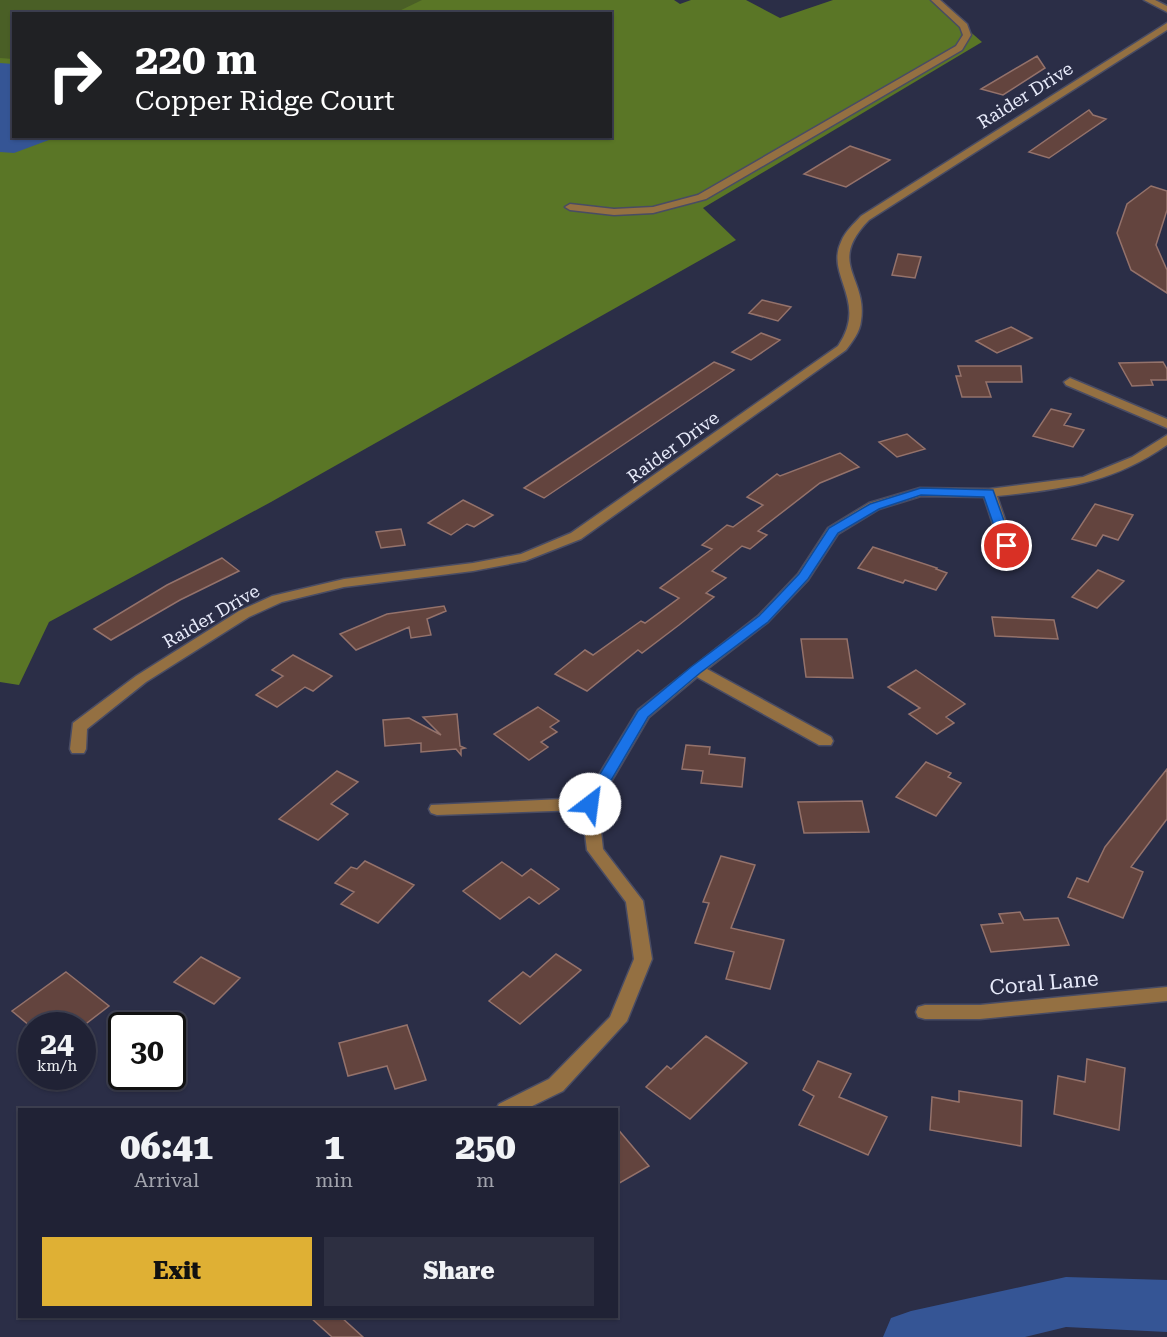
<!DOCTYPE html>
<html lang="en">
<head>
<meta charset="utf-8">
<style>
  :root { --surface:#202235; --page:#2d2f41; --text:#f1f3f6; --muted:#a2a4ad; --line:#3d3f50; --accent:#dfb034 }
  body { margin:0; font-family:"Roboto Serif",serif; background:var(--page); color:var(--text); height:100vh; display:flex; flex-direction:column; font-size:22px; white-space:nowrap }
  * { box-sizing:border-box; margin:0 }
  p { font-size:20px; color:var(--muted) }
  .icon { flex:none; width:33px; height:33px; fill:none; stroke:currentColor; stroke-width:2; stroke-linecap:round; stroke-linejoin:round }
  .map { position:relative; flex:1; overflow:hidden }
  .drawer { position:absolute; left:18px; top:1108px; width:600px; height:210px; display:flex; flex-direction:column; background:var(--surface); border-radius:0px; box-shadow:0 2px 4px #0004,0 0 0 2px var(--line) }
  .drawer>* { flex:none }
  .hud { position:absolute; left:12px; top:12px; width:600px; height:126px; border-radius:0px; box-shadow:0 2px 4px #0004,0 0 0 2px var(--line); background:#202124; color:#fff; overflow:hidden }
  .speed { position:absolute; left:18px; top:1012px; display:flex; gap:12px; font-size:30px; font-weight:700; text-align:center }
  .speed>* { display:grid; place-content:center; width:78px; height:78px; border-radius:50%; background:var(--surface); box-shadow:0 2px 4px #0004,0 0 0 2px var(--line); line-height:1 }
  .speed small { font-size:15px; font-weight:400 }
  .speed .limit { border:3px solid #111; border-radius:9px; background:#fff; color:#111 }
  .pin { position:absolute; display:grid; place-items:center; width:51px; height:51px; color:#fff; margin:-26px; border:3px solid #fff; border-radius:50%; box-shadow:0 2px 6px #0007 }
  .me { position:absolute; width:66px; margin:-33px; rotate:30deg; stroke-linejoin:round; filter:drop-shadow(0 0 4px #0008) }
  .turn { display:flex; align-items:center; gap:21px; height:126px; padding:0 24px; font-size:27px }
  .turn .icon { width:78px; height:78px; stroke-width:2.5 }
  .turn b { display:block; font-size:42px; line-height:51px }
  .eta { display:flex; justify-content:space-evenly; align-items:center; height:102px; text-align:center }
  .eta b { font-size:36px; font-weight:800; line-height:42px }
  .cta { display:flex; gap:12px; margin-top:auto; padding:12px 24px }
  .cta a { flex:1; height:69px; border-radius:0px; background:var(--accent); color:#111; font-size:24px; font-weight:800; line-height:69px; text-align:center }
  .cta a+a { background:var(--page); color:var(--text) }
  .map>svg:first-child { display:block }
  .green { fill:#4a5f26 }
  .forest { fill:#5a7626 }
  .water { fill:#355595 }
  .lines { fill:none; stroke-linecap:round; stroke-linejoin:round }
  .river { fill:#355595; fill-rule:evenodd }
  .building { fill:#63443e; stroke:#94726b; stroke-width:1.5 }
  .minor-casing { stroke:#494c64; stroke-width:3 }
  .minor { fill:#947042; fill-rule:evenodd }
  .route { fill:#1a73e8; stroke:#114b97; stroke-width:1.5 }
  .labels { text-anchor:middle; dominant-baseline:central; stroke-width:4.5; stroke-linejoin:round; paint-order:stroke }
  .street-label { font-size:18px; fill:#e7eafa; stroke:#2b2e47 }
  .near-street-label { font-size:21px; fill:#e7eafa; stroke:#2b2e47 }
</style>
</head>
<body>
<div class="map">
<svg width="1167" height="1337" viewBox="0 0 1167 1337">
  <rect width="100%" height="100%" fill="#2b2e47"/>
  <path class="green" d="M0,0H464L441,14H14L13,106L0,108Z"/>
  <path class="forest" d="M422,0H674L680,4L691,0H746L780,18L833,0H934L982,42L703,208L736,240L271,502L49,622L19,685L0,682V58L13,59L14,136H610V14L395,13Z"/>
  <path class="water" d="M0,63L13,64L14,136L57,137L14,153L0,152Z"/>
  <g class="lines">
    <path class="river" d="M1066,1277L1167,1280V1332L1066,1327L1025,1337H883L891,1318L911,1311Z"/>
  </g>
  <path class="building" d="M1037,56L1045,68L1003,95L981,89Z
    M1089,110L1093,115L1106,119L1049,158L1029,152Z
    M850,146L890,160L846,187L804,174Z
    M1151,186L1167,191V210L1156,245L1167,270V293L1131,270L1117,233L1127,204Z
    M898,254L921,257L915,278L892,275Z
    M762,300L791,307L778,321L749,313Z
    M1011,327L1032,338L997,353L976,341Z
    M761,333L780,340L751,360L732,352Z
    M714,362L734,370L544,498L524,488Z
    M1163,362L1167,369V380H1151L1153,385L1132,386L1119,363Z
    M958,366H1021L1022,382H986L991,397H962L956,376H961Z
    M1051,409L1071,414L1064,425L1084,430L1073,447L1033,436Z
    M907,434L925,449L897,457L879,442Z
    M840,453L859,467L820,483L758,531L767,535L750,549L742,546L712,571L726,578L706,593L714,597L679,625L642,653L638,650L587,691L555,674L585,650L593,655L641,621L645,623L679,598L660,588L712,549L702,545L727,525L733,527L763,505L747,497L777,474L780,476Z
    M463,500L493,515L474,527L467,524L451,535L428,523Z
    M1095,504L1133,515L1118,540L1103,535L1096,546L1072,539Z
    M401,529L405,545L381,548L376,532Z
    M873,547L937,568L936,569L947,573L936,590L905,580L903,583L858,568Z
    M222,558L239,571L180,600L111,640L94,629L167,585Z
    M1098,570L1124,581L1097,608L1072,597Z
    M444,606L446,611L427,619L431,635L411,638L409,627L356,650L340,634L387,614Z
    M992,617L1054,620L1058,639L995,636Z
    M801,639H847L853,678L806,677Z
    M293,655L332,676L313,691L305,687L277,707L256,695L283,676L272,670Z
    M916,670L965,704L946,717L954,723L937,734L909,714L920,708L888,687Z
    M538,707L559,721L550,727L557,732L541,742L548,747L529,760L494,734Z
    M457,714L460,746L465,748L461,749V755L456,749L421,752V743L385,746L383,720L409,718L441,735L423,717Z
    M686,745L710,747L709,754L745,758L742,787L701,783L703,771L682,769Z
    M926,762L951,773L948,777L961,783L936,816L896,797Z
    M1167,769V819L1131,867L1143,872L1123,918L1068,897L1077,878L1088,882L1105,847Z
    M337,771L358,782L331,804L348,814L318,840L279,819Z
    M862,801L869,832L804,833L798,802Z
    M721,856L755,865L731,928L784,940L770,989L726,979L734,952L695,943L709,903L703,902Z
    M365,861L414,885L378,923L341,904L354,892L335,883L351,867L357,869Z
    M502,862L522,876L531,869L559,889L539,904L529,897L500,919L463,891Z
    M1020,912L1024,920L1058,918L1069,945L991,952L981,925L1003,923L999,914Z
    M556,954L581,970L520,1024L489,1001L523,972L530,977Z
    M201,957L240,978L214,1004L174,982Z
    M66,972L109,1006L83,1026H30L12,1011Z
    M407,1025L426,1080L395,1089L387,1066L348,1076L339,1043Z
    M706,1036L747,1063L690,1119L646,1087L667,1066L671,1069Z
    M1087,1059L1125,1068L1119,1130L1054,1114L1058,1076L1085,1082Z
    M818,1061L851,1074L839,1097L887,1117L868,1155L799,1125L814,1096L803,1090Z
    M959,1091L1022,1101L1021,1146L930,1130L932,1097L959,1102Z
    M616,1127L649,1166L616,1185Z
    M310,1317H341L363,1337H332Z"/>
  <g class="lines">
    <defs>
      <path id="minor" d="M931,0H940L967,24L971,35L962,50L706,199L653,213L614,215L570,210L565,207L570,204L614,209L653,207L698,195L956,46L963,35L960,27Z
        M1144,0H1155L1167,6V12Z
        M1167,23V30L869,220C826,264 868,277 861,321C860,332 852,342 846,350L581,539L525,561L473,571L344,587L282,602L249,617L146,682L87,729L86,749L84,753H72L70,749L73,723L136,676L239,611L272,596L344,579L473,563L521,554L571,533L838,346C869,301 825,276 841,242C845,231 854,224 861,216Z
        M1070,378L1167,419V428L1066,385L1064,382Z
        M1167,435V445C1111,484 1062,489 997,496L1020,564L1018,567H1008L1006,564L984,497L921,496L879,509L838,534L808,580L768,622L707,669L831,737L833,741L831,745H819L697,677L649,717L598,804L603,849L643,901L652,959L627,1021L563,1091L524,1110H496L499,1104L549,1079L610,1017L634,959L626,902L587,850L582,810L437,815L431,813L429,809L431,805L585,798L638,710L758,616L798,574L828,528L869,503L920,488L989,489L1083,477L1132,457Z
        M1167,987V1001L980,1019H925L918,1017L916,1012L918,1007L925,1005H980Z"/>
    </defs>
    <use href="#minor" class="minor-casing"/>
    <use href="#minor" class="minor"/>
  </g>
  <path class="route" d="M921,488L993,490L1013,546L1007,550L1001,546L984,497L921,495L879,509L838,533L808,579L768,622L700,673L648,717L595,808H585L582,804L638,711L691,667L759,616L799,574L829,528L870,504Z"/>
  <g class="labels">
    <g class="street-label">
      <text transform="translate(1025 95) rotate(-32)">Raider Drive</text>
      <text transform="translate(673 447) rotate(-36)">Raider Drive</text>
      <text transform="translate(211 616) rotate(-30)">Raider Drive</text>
    </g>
    <g class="near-street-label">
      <text transform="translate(1044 983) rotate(-5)">Coral Lane</text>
    </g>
  </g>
</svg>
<div class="speed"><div>24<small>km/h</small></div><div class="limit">30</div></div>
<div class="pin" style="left:1007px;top:546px;background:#d93025"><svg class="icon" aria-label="arrive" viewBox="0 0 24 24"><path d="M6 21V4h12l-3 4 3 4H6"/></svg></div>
<svg class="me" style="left:590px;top:804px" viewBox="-20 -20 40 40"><circle r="19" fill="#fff"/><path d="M0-13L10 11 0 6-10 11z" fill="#1a73e8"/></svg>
<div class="hud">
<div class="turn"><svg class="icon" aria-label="right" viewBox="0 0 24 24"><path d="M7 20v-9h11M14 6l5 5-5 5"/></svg><div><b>220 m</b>Copper Ridge Court</div></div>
</div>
<section class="drawer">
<div class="eta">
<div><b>06:41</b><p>Arrival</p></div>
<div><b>1</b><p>min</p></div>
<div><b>250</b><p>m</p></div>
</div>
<div class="cta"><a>Exit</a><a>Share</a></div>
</section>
</div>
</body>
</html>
